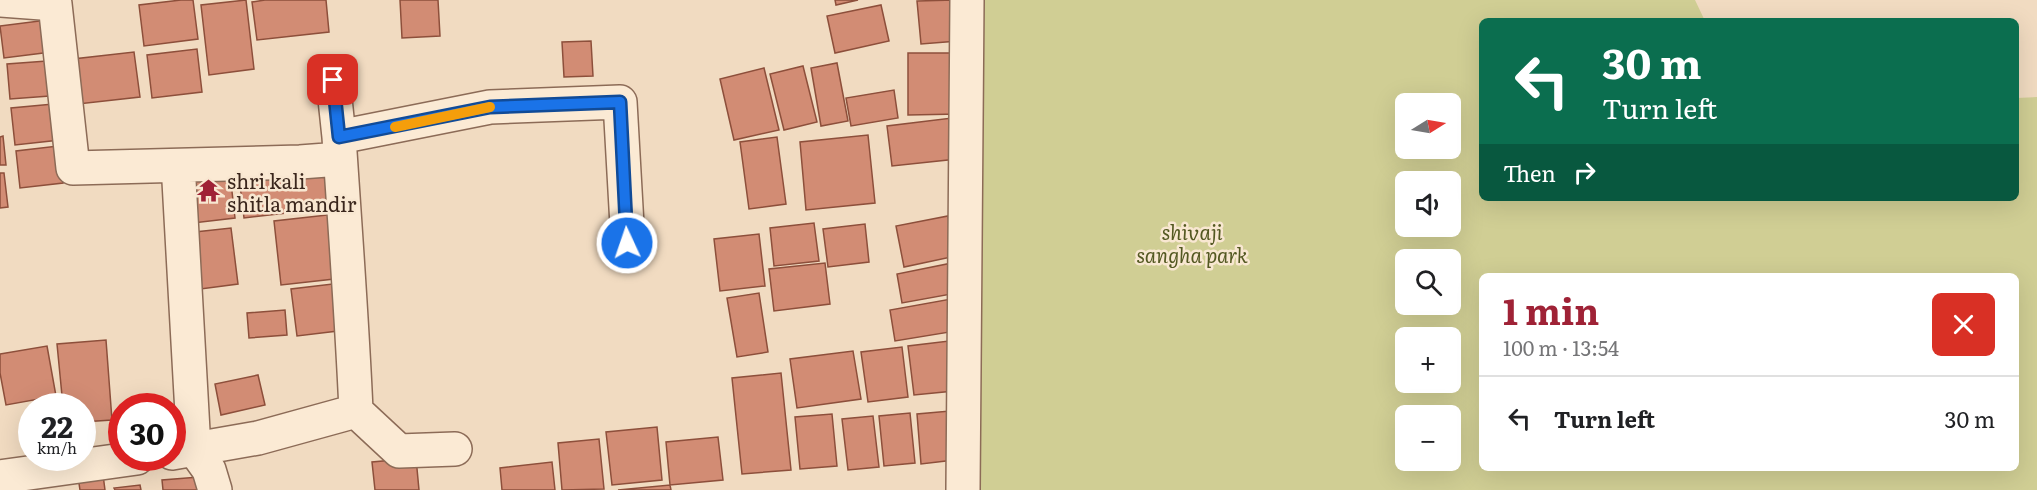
<!DOCTYPE html>
<html lang="en">
<head>
<meta charset="utf-8">
<style>
  :root { --surface:#fff; --page:#f2f2f2; --text:#202124; --muted:#757577; --line:#e0e0e0; --accent:#9f2236 }
  body { margin:0; font-family:Literata,serif; background:var(--page); color:var(--text); height:100vh; display:flex; flex-direction:column; font-size:22px; white-space:nowrap }
  * { box-sizing:border-box; margin:0 }
  p { font-size:20px; color:var(--muted) }
  .icon { flex:none; width:33px; height:33px; fill:none; stroke:currentColor; stroke-width:2; stroke-linecap:round; stroke-linejoin:round }
  .map { position:relative; flex:1; overflow:hidden }
  .panel { position:absolute; left:1479px; top:273px; width:540px; height:198px; display:flex; flex-direction:column; background:var(--surface); border-radius:9px; box-shadow:0 6px 24px #0002 }
  .panel>* { flex:none }
  .banner { position:absolute; left:1479px; top:18px; width:540px; height:183px; border-radius:9px; box-shadow:0 6px 24px #0002; background:#0b6e4f; color:#fff; overflow:hidden }
  .needle { width:39px; rotate:79deg }
  .buttons { position:absolute; left:1395px; top:93px; display:grid; gap:12px }
  .buttons a { display:grid; place-items:center; width:66px; height:66px; border-radius:9px; background:var(--surface); box-shadow:0 6px 24px #0002; font-size:30px }
  .speed { position:absolute; left:18px; top:393px; display:flex; gap:12px; font-size:30px; font-weight:700; text-align:center }
  .speed>* { display:grid; place-content:center; width:78px; height:78px; border-radius:50%; background:var(--surface); box-shadow:0 6px 24px #0002; line-height:1 }
  .speed small { font-size:15px; font-weight:400 }
  .speed .limit { border:9px solid #d22; background:#fff; color:#111 }
  .pin { position:absolute; display:grid; place-items:center; width:51px; height:51px; color:#fff; margin:-26px; border-radius:12px; box-shadow:0 3px 9px #0006 }
  .me { position:absolute; width:66px; margin:-33px; rotate:357deg; stroke-linejoin:round; filter:drop-shadow(0 0 4px #0008) }
  .turn { display:flex; align-items:center; gap:21px; height:126px; padding:0 24px; font-size:27px }
  .turn .icon { width:78px; height:78px; stroke-width:2.5 }
  .turn b { display:block; font-size:42px; line-height:51px }
  .then { display:flex; align-items:center; height:57px; padding:0 24px; background:#0003; gap:12px; font-size:22px }
  .round { display:grid; place-items:center; flex:none; width:63px; height:63px; border-radius:9px; background:var(--page) }
  .summary { display:flex; align-items:center; justify-content:space-between; height:102px; padding:0 24px }
  h1 { font-size:36px; font-weight:700; line-height:45px; color:var(--accent) }
  ul { padding:0; list-style:none }
  li { display:flex; align-items:center; gap:18px; height:84px; padding:0 24px; border-top:2px solid var(--line) }
  li div { flex:1 }
  li b { display:block; font-size:22px }
  li em { font-style:normal }
  .map>svg:first-child { display:block }
  .green { fill:#d0ce94; fill-rule:evenodd }
  .building { fill:#d28c74; stroke:#8d4f3b; stroke-width:1.5 }
  .lines { fill:none; stroke-linecap:round; stroke-linejoin:round }
  .street-casing { stroke:#8c6b57; stroke-width:36 }
  .street { stroke:#fbead4; stroke-width:33 }
  .route-casing { stroke:#114b97; stroke-width:15 }
  .route { stroke:#1a73e8; stroke-width:10 }
  .slow { stroke:#f59e0b; stroke-width:10 }
  .labels { text-anchor:middle; dominant-baseline:central; stroke-width:5; stroke-linejoin:round; paint-order:stroke }
  .poi-label { font-size:20px; fill:#3a261c; stroke:#f8e7d1; text-anchor:start }
  .park-label { font-size:20px; font-style:italic; fill:#535821; stroke:#f8e7d1 }
</style>
</head>
<body>
<div class="map">
<svg width="2037" height="490" viewBox="0 0 2037 490">
  <rect width="100%" height="100%" fill="#f1dbc1"/>
  <path class="green" d="M979,0H1695L1705,21H1482V198H2016V98L2037,97V490H973ZM1406,104H1450V148H1406ZM1406,182H1450V226H1406ZM1406,260H1450V304H1406ZM1482,276H2016V468H1482ZM1406,338H1450V382H1406ZM1406,416H1450V460H1406Z"/>
  <path class="building" d="M181,0H193L198,39L144,46L139,5Z
    M246,0L254,69L209,75L201,5Z
    M265,0H326L329,32L257,40L252,2Z
    M400,0H438L440,36L402,38Z
    M835,0H858L836,5Z
    M955,0L958,41L921,44L917,1Z
    M881,5L889,41L835,53L827,16Z
    M55,19L59,51L4,58L0,26Z
    M591,41L593,76L564,77L562,42Z
    M197,49L202,92L152,98L147,55Z
    M134,52L140,97L78,104L73,59Z
    M908,53H958L959,114L908,115Z
    M60,60L63,95L10,99L7,64Z
    M837,63L848,121L821,126L811,68Z
    M803,66L817,122L784,130L770,74Z
    M764,68L779,130L734,140L720,79Z
    M894,90L898,118L851,126L846,98Z
    M64,103L69,139L15,145L11,108Z
    M952,118L957,159L892,166L887,126Z
    M868,135L875,203L806,210L800,142Z
    M3,136L6,165H0V137Z
    M777,137L786,204L749,209L740,142Z
    M58,146L63,183L20,188L16,151Z
    M334,166L339,207L244,218L239,177Z
    M0,173H4L8,207L0,208Z
    M230,174L235,218L193,223L185,179Z
    M336,214L343,278L281,285L274,221Z
    M948,216L956,256L904,267L896,226Z
    M814,223L819,261L774,266L770,228Z
    M865,224L869,262L828,267L823,229Z
    M231,228L238,284L193,290L186,233Z
    M759,234L765,286L720,291L714,239Z
    M825,263L830,304L774,311L769,269Z
    M952,263L957,293L902,303L897,274Z
    M341,283L346,330L297,336L291,289Z
    M759,293L768,352L737,357L727,298Z
    M951,299L956,331L895,341L890,310Z
    M285,310L287,335L249,338L247,313Z
    M106,340L112,420L82,422V406H63L57,344Z
    M949,341L954,391L914,395L908,346Z
    M47,346L56,396L6,405L0,373V354Z
    M902,347L908,397L868,402L861,352Z
    M853,351L861,399L797,408L790,359Z
    M781,373L791,470L742,474L732,378Z
    M258,375L265,405L221,415L215,384Z
    M950,411L954,460L921,464L917,414Z
    M910,413L915,463L884,466L879,416Z
    M832,414L837,466L800,469L795,417Z
    M873,416L879,467L848,470L842,419Z
    M657,427L662,480L612,485L606,432Z
    M718,437L723,480L670,485L666,442Z
    M599,439L604,489L562,490L558,443Z
    M416,458L419,490H375L372,462Z
    M552,462L555,490H502L500,468Z
    M102,467L105,490H80L77,470Z
    M199,477L201,490H163L162,480Z
    M140,485L141,490H115L114,488Z
    M670,485L671,490H618Z"/>
  <g class="lines">
    <defs>
      <path id="street" d="M0,0L55,4L73,168L300,162L340,159
        M333,80L339,137
        M179,181L194,449L209,470L215,490
        M356,411L399,451L455,449
        M172,453L258,438L356,411C352,319 345,228 339,137L490,107L620,102L628,243
        M0,477L137,458
        M963,490L967,0"/>
    </defs>
    <use href="#street" class="street-casing"/>
    <use href="#street" class="street"/>
  </g>
  <g class="lines">
    <defs>
      <path id="route" d="M333,80L339,137L490,107L620,102L627,243"/>
    </defs>
    <use href="#route" class="route-casing"/>
    <use href="#route" class="route"/>
    <path class="slow" d="M395,127L490,107"/>
  </g>
  <defs>
    <symbol id="temple-bare" viewBox="-9 -9 18 18"><path d="M0-6L5-2H3V0L6.5 2.5H4V6H1.5V3h-3V6H-4V2.5H-6.5L-3 0V-2H-5Z" fill="#9f2236" stroke="#f8e7d1" stroke-width="2.5" paint-order="stroke"/></symbol>
  </defs>
  <g fill-rule="evenodd">
    <use href="#temple-bare" x="192" y="174" width="33" height="33"/>
  </g>
  <g class="labels">
    <g class="poi-label">
      <text x="227" y="180">shri kali<tspan x="227" dy="23">shitla mandir</tspan></text>
    </g>
    <g class="park-label">
      <text x="1192" y="231">shivaji<tspan x="1192" dy="23">sangha park</tspan></text>
    </g>
  </g>
</svg>
<div class="buttons">
<a><svg class="needle" viewBox="-14 -14 28 28"><path d="M0-13l5 13h-10z" fill="#e53935"/><path d="M0 13l5-13h-10z" fill="#757577"/></svg></a>
<a><svg class="icon" aria-label="sound" viewBox="0 0 24 24"><path d="M4 9h4l5-4v14l-5-4H4zM17 9q2 3 0 6"/></svg></a>
<a><svg class="icon" aria-label="search" viewBox="0 0 24 24"><circle cx="10" cy="10" r="6"/><path d="M15 15l6 6"/></svg></a>
<a>+</a>
<a>−</a>
</div>
<div class="speed"><div>22<small>km/h</small></div><div class="limit">30</div></div>
<div class="pin" style="left:333px;top:80px;background:#d93025"><svg class="icon" aria-label="arrive" viewBox="0 0 24 24"><path d="M6 21V4h12l-3 4 3 4H6"/></svg></div>
<svg class="me" style="left:627px;top:243px" viewBox="-20 -20 40 40"><circle r="17" fill="#1a73e8" stroke="#fff" stroke-width="3"/><path d="M0-11L8 9 0 5-8 9z" fill="#fff"/></svg>
<div class="banner">
<div class="turn"><svg class="icon" aria-label="left" viewBox="0 0 24 24"><path d="M17 20v-9H6M10 6l-5 5 5 5"/></svg><div><b>30 m</b>Turn left</div></div>
<div class="then">Then<svg class="icon" aria-label="right" viewBox="0 0 24 24"><path d="M7 20v-9h11M14 6l5 5-5 5"/></svg></div>
</div>
<section class="panel">
<div class="summary"><div><h1>1 min</h1><p>100 m · 13:54</p></div><a class="round" style="background:#d93025;color:#fff"><svg class="icon" aria-label="close" viewBox="0 0 24 24"><path d="M6 6l12 12M18 6L6 18"/></svg></a></div>
<ul>
<li><svg class="icon" aria-label="left" viewBox="0 0 24 24"><path d="M17 20v-9H6M10 6l-5 5 5 5"/></svg><div><b>Turn left</b></div><em>30 m</em></li>
</ul>
</section>
</div>
</body>
</html>
